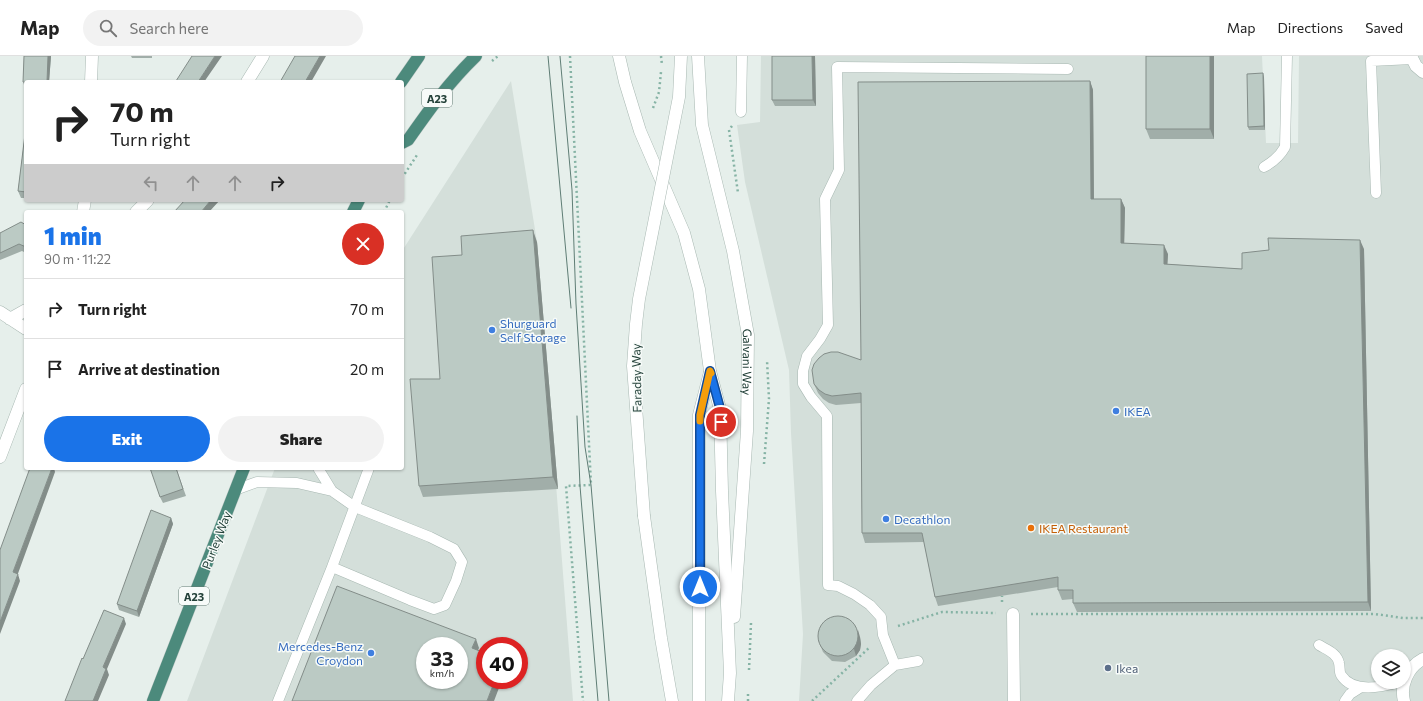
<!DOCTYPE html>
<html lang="en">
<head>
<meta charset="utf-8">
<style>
  :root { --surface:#fff; --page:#f2f2f2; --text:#222; --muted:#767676; --line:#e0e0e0; --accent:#1a73e8 }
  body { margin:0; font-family:Commissioner,sans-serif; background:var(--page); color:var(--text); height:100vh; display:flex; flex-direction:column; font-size:15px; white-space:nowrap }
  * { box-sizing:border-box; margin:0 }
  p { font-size:13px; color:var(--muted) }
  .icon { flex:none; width:22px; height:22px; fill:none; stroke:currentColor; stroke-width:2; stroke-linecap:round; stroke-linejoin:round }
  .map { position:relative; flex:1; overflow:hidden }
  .side { position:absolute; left:24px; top:154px; width:380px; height:260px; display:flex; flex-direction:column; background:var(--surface); border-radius:4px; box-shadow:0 1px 3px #0004 }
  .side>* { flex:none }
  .guide { position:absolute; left:24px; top:24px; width:380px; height:122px; border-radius:4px; box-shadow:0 1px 3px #0004; background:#fff; color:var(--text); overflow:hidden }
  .tools { position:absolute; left:1371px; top:593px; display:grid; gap:8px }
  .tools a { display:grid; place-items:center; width:40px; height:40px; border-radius:50%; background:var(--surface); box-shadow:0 1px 3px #0004; font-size:20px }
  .speed { position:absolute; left:416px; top:581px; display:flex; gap:8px; font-size:20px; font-weight:700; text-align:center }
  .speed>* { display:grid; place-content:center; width:52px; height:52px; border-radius:50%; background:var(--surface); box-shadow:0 1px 3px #0004; line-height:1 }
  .speed small { font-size:10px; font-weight:400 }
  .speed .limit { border:6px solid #d22; background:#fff; color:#111 }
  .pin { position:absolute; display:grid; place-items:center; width:34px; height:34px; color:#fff; margin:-17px; border:2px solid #fff; border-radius:50%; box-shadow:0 1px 4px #0007 }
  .me { position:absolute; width:44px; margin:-22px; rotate:0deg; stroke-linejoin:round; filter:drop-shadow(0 0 3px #0008) }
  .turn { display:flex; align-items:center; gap:14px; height:84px; padding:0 20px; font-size:18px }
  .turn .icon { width:52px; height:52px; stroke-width:2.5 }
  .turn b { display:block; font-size:28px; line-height:34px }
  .lanes { display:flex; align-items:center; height:38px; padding:0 20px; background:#0003; justify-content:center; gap:20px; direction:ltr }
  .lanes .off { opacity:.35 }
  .round { display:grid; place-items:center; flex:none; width:42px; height:42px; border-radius:21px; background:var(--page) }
  .headline { display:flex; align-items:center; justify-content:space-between; height:68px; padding:0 20px }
  h1 { font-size:24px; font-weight:800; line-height:30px; color:var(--accent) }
  .cta { display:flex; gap:8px; margin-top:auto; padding:8px 20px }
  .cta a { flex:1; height:46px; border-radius:24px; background:var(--accent); color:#fff; font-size:16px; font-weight:800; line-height:46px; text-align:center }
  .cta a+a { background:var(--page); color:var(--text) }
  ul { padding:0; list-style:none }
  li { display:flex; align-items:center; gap:12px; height:60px; padding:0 20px; border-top:1px solid var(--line) }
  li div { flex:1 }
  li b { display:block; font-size:15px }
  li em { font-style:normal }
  header { display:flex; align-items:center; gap:24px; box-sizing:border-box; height:56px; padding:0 20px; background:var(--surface); border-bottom:1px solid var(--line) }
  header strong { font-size:19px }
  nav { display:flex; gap:22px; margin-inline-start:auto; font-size:14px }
  .search { width:280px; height:36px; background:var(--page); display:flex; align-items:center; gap:10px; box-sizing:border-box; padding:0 14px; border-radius:22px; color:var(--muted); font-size:15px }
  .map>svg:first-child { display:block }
  .built { fill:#d4dfda; fill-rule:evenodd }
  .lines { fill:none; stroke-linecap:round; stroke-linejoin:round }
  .service-casing { stroke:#a8b8b2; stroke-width:11 }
  .pedestrian-casing { stroke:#a8b8b2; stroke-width:13 }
  .minor-casing { stroke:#a8b8b2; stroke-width:13 }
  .tertiary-casing { stroke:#a8b8b2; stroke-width:13 }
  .trunk-casing { stroke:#c2cac8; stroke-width:13 }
  .path { stroke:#86b3a5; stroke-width:2.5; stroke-dasharray:2 3; stroke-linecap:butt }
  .service { stroke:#fff; stroke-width:10 }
  .pedestrian { stroke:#fff; stroke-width:12 }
  .minor { stroke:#fff; stroke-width:12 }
  .tertiary { stroke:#fff; stroke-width:12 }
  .trunk { stroke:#4c8a7c; stroke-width:12 }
  .tram { stroke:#5f7d75; stroke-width:1 }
  .tertiary-bridge-casing { stroke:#a8b8b2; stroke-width:13; stroke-linecap:butt }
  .tertiary-bridge { stroke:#fff; stroke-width:12 }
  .wall { fill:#a1aea9 }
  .shaded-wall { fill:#838d89 }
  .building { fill:#bbcac4; stroke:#838d89; fill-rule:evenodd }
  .route-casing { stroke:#114b97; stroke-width:10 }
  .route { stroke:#1a73e8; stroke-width:7 }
  .slow { stroke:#f59e0b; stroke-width:7 }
  .shop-dot { fill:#3f7fe0; stroke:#f7fbf9; stroke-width:1.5 }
  .food-dot { fill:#e8710a; stroke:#f7fbf9; stroke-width:1.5 }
  .service-dot { fill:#5c6f8a; stroke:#f7fbf9; stroke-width:1.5 }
  .labels { text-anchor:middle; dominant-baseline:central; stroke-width:3; stroke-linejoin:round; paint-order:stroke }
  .shield { fill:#f7fbf9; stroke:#637a73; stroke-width:1 }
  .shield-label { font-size:11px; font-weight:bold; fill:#24423a }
  .shop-label { font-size:12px; fill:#366cbe; stroke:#f7fbf9; text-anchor:start }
  .street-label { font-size:12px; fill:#24423a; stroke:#f7fbf9 }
  .food-label { font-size:12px; fill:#c56008; stroke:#f7fbf9; text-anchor:start }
  .service-label { font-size:12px; fill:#4e5e75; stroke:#f7fbf9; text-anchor:start }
</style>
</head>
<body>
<header>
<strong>Map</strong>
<div class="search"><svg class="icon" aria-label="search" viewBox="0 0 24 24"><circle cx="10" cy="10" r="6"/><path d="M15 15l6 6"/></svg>Search here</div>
<nav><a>Map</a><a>Directions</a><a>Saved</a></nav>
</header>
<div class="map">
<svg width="1423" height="645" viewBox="0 0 1423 645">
  <rect width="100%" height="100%" fill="#e6efeb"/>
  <path class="built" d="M761,0H1262L1266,87H1298L1299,0H1423V645H799L803,578L791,377L789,314L745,126L737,69L760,66ZM1378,600H1404V626H1378Z
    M511,25L537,186L573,645H187L275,412H402V195ZM425,590H459V624H425ZM485,590H519V624H485Z"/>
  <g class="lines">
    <defs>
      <path id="service" d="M741,56L742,0
        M1264,111C1273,106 1280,100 1285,91L1287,0
        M1376,137L1371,5L1412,3
        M318,412L332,435
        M235,434L257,426L297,427L332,435L355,451L430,481L454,493L462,506L456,525L445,549L434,553L410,544L332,511
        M1319,589C1327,594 1337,597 1339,607C1340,611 1339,616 1341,619C1353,638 1382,631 1400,626
        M895,609L883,579L881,561L870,549L854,538L838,530L828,529L827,360L811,341L803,328V315L807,300L820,283L828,269L825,143L839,114L837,11L1068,13
        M278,645L332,511L369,412
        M857,645L871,629L895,609L918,605
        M1345,645L1350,638L1361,631"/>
      <path id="pedestrian" d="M1013,558L1014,645"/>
      <path id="minor" d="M1411,0L1416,10L1423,16
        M247,26L263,0
        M136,156L148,144
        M0,256L26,273
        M10,263L26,254
        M0,401L26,333
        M1404,645C1400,629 1408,611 1423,603"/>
      <g id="tertiary">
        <path d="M619,0L625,26L640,75L684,177L699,233L710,315L720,353L722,435L730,617L728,645"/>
        <path id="s1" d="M698,0L702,69L733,195L748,279L747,375L734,561"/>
        <path d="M91,26L92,0"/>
        <path d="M83,156L85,144"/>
        <path d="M644,460L661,582L672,645"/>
        <path d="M699,645V359L710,316"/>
      </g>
      <path id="trunk" d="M401,26L419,0
        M402,87L408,84C429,54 449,26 476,0
        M353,156L359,144
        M153,645L244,412"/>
    </defs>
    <use href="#service" class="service-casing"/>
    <use href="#pedestrian" class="pedestrian-casing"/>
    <use href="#minor" class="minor-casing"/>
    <use href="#tertiary" class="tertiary-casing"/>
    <use href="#trunk" class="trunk-casing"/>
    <path class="path" d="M570,0L591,429L566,430L583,645
      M661,0L662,9
      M492,5L498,0
      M653,52L659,36L661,16
      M732,70L729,74L738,137
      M402,122L417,99
      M384,156L390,144
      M764,408L769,343L767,304
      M1002,546V540
      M1031,558H1375L1403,562H1423
      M898,570L942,556L996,557
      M749,614L751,567
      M748,645V637
      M812,645L870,591"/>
    <use href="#service" class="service"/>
    <use href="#pedestrian" class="pedestrian"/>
    <use href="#minor" class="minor"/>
    <use href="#tertiary" class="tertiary"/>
    <use href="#trunk" class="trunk"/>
    <path class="tram" d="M548,0L571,252
      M560,0L572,134L576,248L585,391L591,429L609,645
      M577,360L580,430L598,645"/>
    <defs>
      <path id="tertiary-bridge" d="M644,460L633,310L636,268L639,243L679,41L681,0"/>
    </defs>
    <use href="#tertiary-bridge" class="tertiary-bridge-casing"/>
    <use href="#tertiary-bridge" class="tertiary-bridge"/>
  </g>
  <path class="wall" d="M24,0H51L49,26H26V32H25L23,26Z
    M131,0H152V2H132Z
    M772,0H815L816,50H775L772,44Z
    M1146,0H1214V83H1150L1146,73Z
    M1264,21L1265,74H1249L1248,71Z
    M1090,25L1093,34L1094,143H1121L1125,152L1124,187L1168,198L1167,208L1242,213L1364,193L1371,555L1077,556L1073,547V543L1062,544L1058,534V531L938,550L935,541L924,486L865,487L862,477L861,347L836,349L829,347L823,343L818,337L814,328L861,304Z
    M26,70V142H21L18,135Z
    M26,169V197L22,195L0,204V177Z
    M537,186L558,433L423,441L419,430L440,323L462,199Z
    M176,412L186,440L163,447L160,441Z
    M171,462L173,468L139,561L119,554L117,548Z
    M860,581L861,588L860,594L856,600L845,606L832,605L823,596L818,584Z"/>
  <path class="shaded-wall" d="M48,0H51L49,26H47Z
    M215,0H222L204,26H198Z
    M320,0H326L311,26H305Z
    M812,0H815L816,50L813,44Z
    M1210,0H1214V83L1210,73Z
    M1263,17L1264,21L1265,74L1264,70Z
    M1090,25L1093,34L1094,152L1091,143Z
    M1121,143L1125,152L1124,196L1121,187Z
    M211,144H220L209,156H201Z
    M533,174L537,186L558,433L553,421Z
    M1360,184L1364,193L1371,555L1368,546Z
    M1164,189L1168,198L1167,217L1164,208Z
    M52,412H54L55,416L16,523L13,516Z
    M171,462L173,468L139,561L137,555Z
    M18,518L20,525L0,578V566Z
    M124,562L126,568L107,613L109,619L98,645H93L103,611Z
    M858,574L860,581L861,588L860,594L856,600L854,593Z
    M476,583L479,592L475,601L472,592Z
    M495,624H502L494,645H487Z"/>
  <path class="building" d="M24,0H48L47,26H23Z
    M192,0H215L198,26H177L176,25Z
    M295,0H320L305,26H280Z
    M772,0H812L813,44H772Z
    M1146,0H1210V73H1146Z
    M1263,17L1264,70L1248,71L1247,18Z
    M1090,25L1091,143H1121V187L1164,189V208L1242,213V197L1269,194L1268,182L1360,184L1368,546L1073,547V534H1058V521L935,541L922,477H862L861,337L832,340L825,338L819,334L814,328L812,314L814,308L819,302L824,298L831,296H838L861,304L858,26Z
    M26,70V136L18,135Z
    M185,144H211L201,156H174Z
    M21,166L26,169V191L19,188L0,197V177Z
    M533,174L553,421L419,430L410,323H440L432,201L462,199L461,180Z
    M30,412H52L13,516L18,518L0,566V494Z
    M150,412H176L183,433L160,441Z
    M151,454L171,462L137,555L117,548Z
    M337,530L476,583L472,592L485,597V624H495L487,645H292ZM425,590H459V624H425Z
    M104,554L124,562L103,611L106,613L93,645H65L82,602L83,603Z
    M818 580a20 20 0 1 1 40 0a20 20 0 1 1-40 0Z"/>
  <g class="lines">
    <defs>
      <path id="route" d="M700,531V359L710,315L720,352L721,366"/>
    </defs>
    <use href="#route" class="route-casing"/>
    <use href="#route" class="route"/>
    <path class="slow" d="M700,365V359L710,315L711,317"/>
  </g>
  <g class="shop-dot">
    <circle cx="492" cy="274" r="4"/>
    <circle cx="1116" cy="355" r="4"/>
    <circle cx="886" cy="463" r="4"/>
    <circle cx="371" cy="597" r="4"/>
  </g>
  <circle class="food-dot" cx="1031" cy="472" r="4"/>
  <circle class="service-dot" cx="1108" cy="612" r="4"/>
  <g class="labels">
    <g class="shield">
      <rect x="422" y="33" width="30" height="18" rx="3"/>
      <rect x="179" y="531" width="30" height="18" rx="3"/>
    </g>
    <g class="shield-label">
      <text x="437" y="42">A23</text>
      <text x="194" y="540">A23</text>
    </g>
    <g class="shop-label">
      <text x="500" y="267">Shurguard<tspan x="500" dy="14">Self Storage</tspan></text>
      <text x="1124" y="355">IKEA</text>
      <text x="894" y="463">Decathlon</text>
      <text x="363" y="590" text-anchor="end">Mercedes-Benz<tspan x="363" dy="14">Croydon</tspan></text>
    </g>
    <g class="street-label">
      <text stroke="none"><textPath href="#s1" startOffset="311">Galvani Way</textPath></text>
      <text transform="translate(636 322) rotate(-91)">Faraday Way</text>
      <text transform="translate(216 484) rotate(-69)">Purley Way</text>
    </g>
    <g class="food-label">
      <text x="1039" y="472">IKEA Restaurant</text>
    </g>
    <g class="service-label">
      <text x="1116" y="612">Ikea</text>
    </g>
  </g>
</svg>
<div class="tools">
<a><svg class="icon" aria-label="layers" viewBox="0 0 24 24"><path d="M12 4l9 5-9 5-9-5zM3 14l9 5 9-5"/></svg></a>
</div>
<div class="speed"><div>33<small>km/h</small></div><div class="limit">40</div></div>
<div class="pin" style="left:721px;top:366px;background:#d93025"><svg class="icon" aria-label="arrive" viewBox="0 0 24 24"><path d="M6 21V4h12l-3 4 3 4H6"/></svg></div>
<svg class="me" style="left:700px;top:531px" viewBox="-20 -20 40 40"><circle r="17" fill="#1a73e8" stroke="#fff" stroke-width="3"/><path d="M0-11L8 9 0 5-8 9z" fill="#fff"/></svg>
<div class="guide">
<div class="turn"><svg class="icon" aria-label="right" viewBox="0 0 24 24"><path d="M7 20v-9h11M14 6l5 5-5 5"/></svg><div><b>70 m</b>Turn right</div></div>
<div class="lanes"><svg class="icon off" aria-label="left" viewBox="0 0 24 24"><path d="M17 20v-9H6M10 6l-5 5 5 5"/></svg><svg class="icon off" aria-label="ahead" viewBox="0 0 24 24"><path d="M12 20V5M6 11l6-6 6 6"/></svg><svg class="icon off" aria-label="ahead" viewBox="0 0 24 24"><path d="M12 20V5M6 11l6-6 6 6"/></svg><svg class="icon" aria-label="right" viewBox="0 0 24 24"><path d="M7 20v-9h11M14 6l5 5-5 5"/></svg></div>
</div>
<section class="side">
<div class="headline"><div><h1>1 min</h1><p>90 m · 11:22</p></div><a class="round" style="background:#d93025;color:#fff"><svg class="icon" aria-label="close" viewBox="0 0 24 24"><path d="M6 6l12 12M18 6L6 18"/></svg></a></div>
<ul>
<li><svg class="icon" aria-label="right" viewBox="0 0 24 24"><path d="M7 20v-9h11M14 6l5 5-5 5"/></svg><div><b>Turn right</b></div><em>70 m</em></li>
<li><svg class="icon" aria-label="arrive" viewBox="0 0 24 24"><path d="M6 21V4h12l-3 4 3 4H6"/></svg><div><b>Arrive at destination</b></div><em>20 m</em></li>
</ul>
<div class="cta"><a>Exit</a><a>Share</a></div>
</section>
</div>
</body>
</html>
